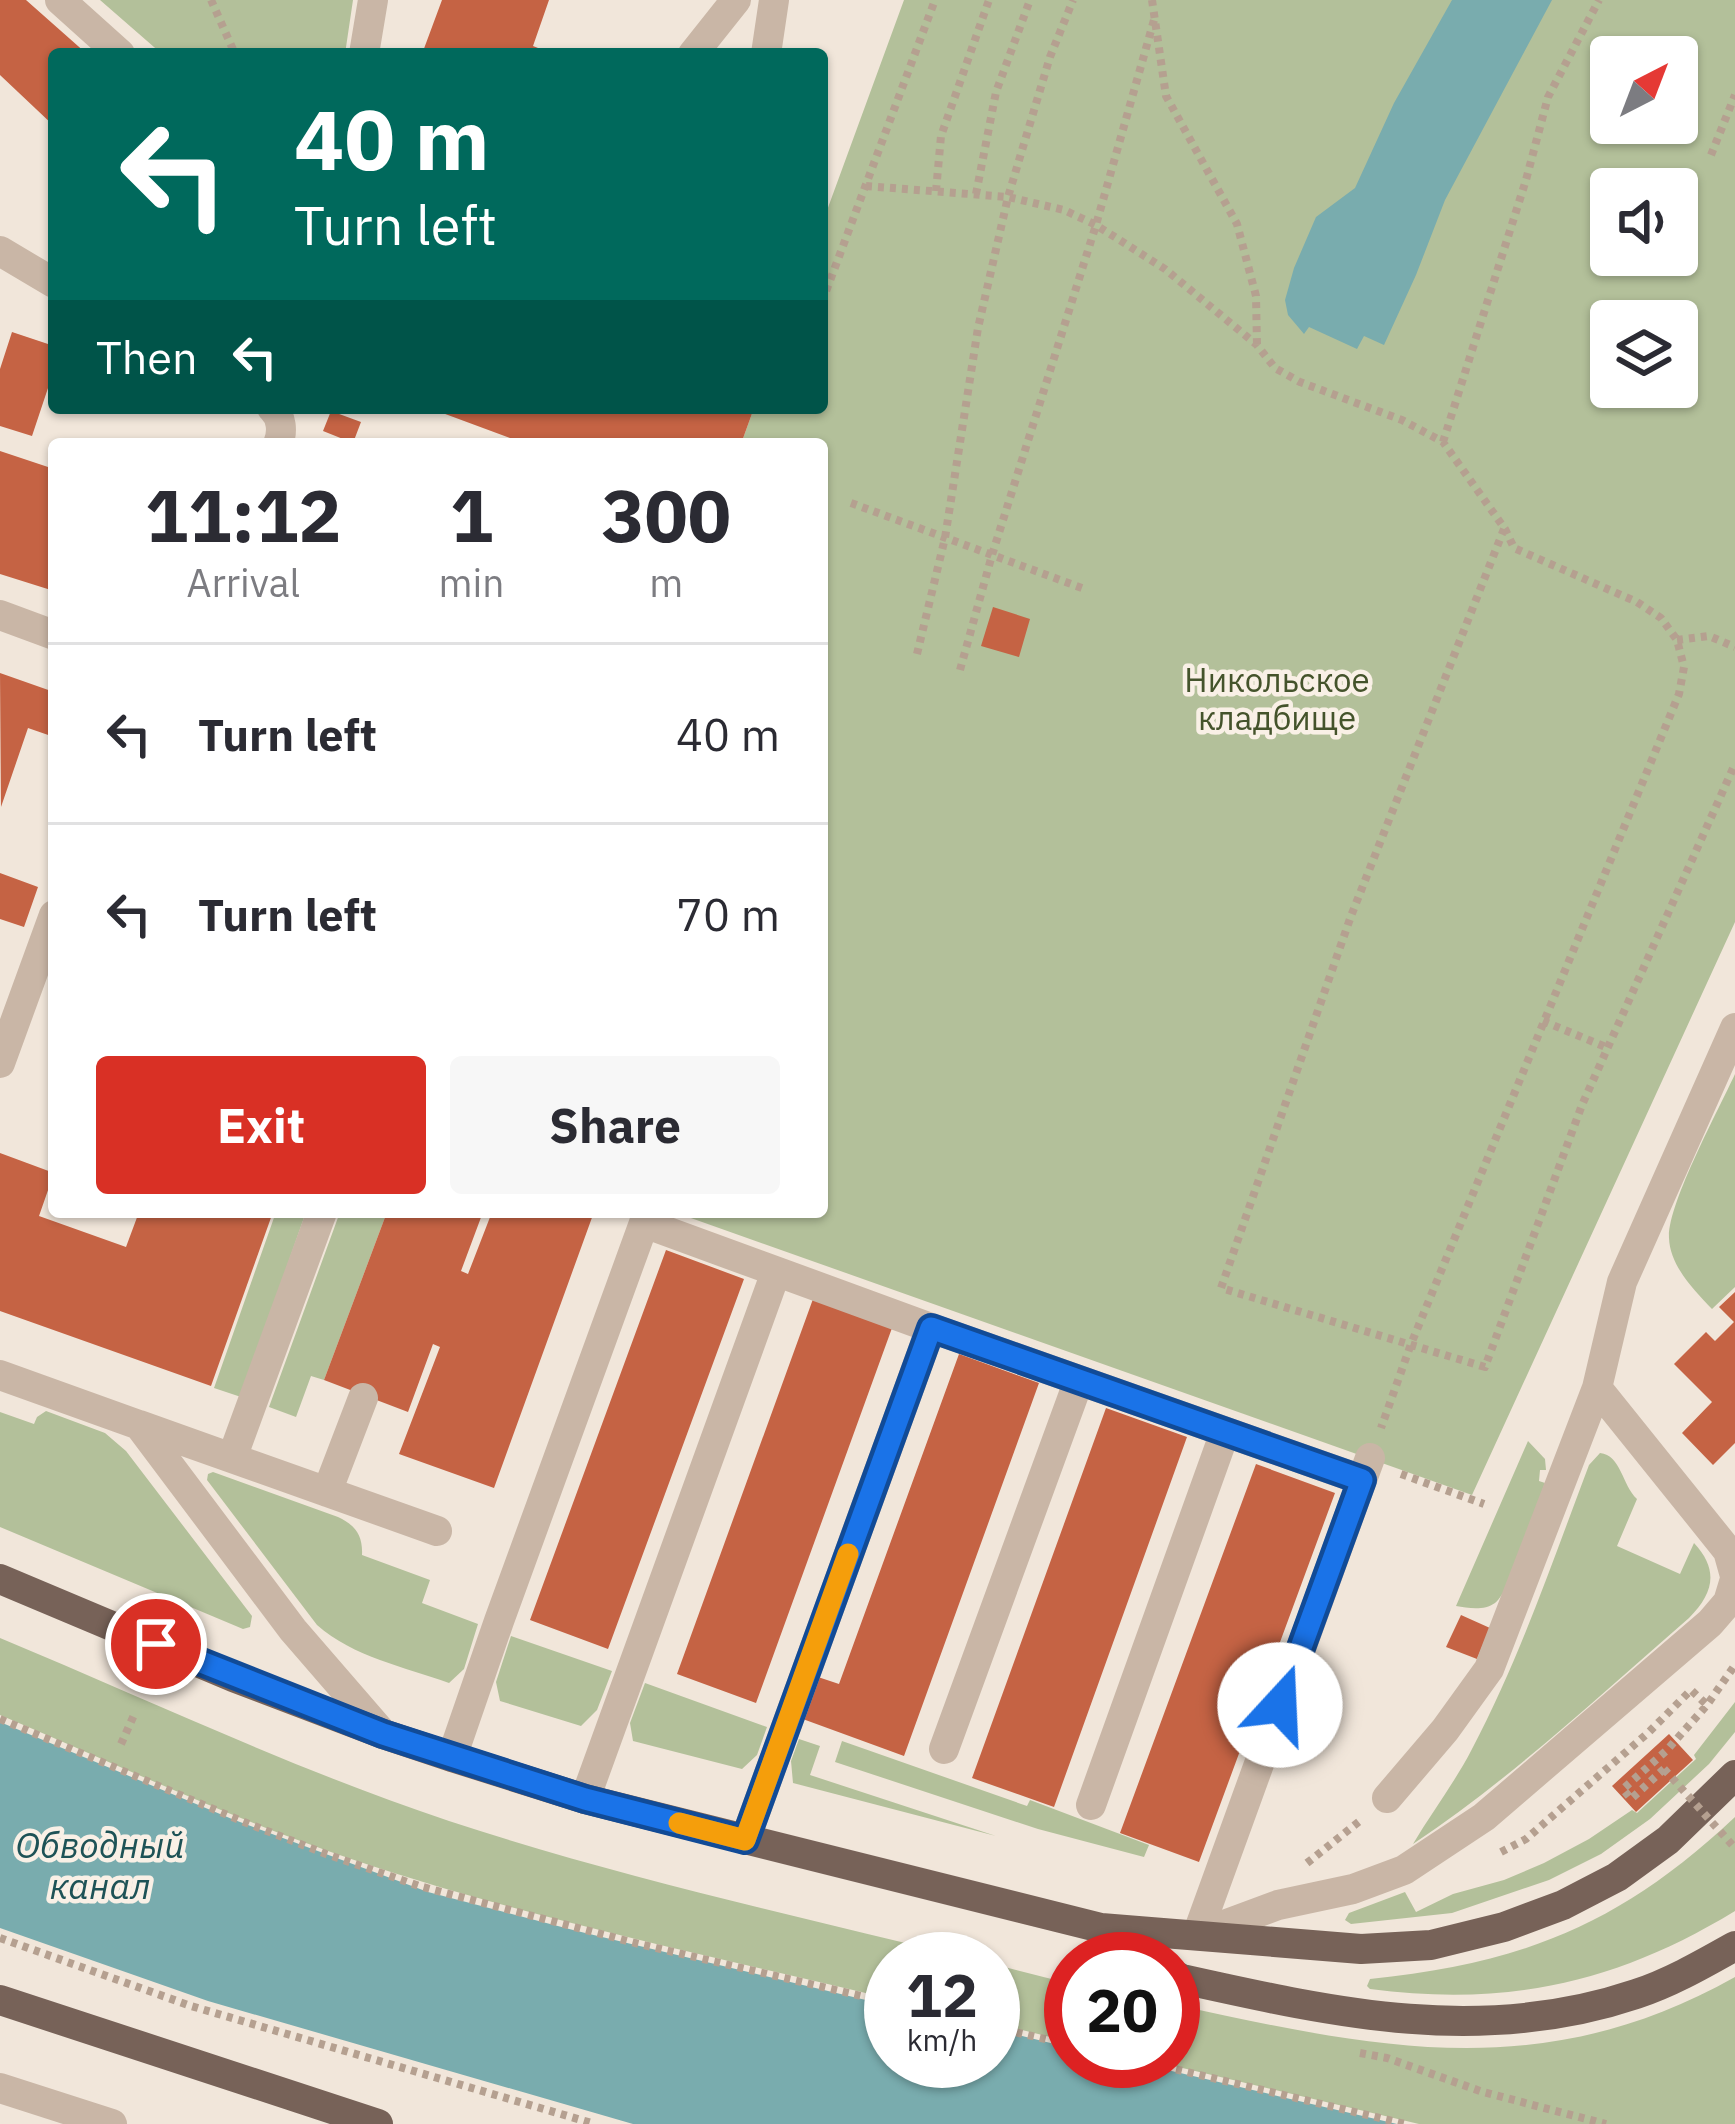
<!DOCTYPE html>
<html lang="en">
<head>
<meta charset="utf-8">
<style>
  :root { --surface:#fff; --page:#f7f7f7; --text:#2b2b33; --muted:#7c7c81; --line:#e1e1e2; --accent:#d93025 }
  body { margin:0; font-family:"IBM Plex Sans",sans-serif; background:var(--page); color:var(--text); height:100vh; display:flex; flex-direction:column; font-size:45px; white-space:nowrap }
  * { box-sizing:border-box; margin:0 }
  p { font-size:39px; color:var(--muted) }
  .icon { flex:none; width:66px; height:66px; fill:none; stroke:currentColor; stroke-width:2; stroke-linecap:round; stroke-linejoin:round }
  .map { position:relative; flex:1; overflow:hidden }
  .drawer { position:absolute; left:48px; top:438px; width:780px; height:780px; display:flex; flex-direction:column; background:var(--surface); border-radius:12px; box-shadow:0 3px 9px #0004 }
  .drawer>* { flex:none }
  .banner { position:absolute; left:48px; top:48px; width:780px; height:366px; border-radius:12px; box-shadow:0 3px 9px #0004; background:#00695c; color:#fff; overflow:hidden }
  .needle { width:78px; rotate:42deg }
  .controls { position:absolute; left:1590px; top:36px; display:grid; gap:24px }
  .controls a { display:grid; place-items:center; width:108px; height:108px; border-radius:12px; background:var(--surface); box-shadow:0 3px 9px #0004; font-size:60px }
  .speed { position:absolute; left:864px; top:1932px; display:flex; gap:24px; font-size:60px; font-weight:700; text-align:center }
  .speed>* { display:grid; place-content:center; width:156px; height:156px; border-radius:50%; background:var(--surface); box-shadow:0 3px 9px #0004; line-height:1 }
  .speed small { font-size:30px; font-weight:400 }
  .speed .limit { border:18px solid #d22; background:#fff; color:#111 }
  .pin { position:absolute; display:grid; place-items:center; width:102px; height:102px; color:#fff; margin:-51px; border:6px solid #fff; border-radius:50%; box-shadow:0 3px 12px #0007 }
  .me { position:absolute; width:132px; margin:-66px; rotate:20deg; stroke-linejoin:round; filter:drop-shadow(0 0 9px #0008) }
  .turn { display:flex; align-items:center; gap:42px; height:252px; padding:0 48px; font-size:54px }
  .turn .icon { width:156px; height:156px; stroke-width:2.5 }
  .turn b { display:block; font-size:84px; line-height:102px }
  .then { display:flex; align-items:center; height:114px; padding:0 48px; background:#0003; gap:24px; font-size:45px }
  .eta { display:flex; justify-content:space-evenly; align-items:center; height:204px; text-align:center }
  .eta b { font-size:72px; font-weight:700; line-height:84px }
  .action { display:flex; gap:24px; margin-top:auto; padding:24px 48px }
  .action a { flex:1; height:138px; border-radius:12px; background:var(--accent); color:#fff; font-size:48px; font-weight:700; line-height:138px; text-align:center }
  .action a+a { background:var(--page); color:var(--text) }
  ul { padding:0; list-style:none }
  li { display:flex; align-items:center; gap:36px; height:180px; padding:0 48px; border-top:3px solid var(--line) }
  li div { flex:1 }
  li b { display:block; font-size:45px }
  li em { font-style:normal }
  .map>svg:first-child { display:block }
  .green { fill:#b3c09a; fill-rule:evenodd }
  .water { fill:#79acae }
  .building { fill:#c56344 }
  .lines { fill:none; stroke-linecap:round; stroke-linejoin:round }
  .path { stroke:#b5a090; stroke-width:8; stroke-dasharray:6 6; stroke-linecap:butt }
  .minor { stroke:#c9b6a6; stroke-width:30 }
  .major { stroke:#776258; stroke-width:30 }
  .path-bridge { stroke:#b5a090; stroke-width:8; stroke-dasharray:6 6; stroke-linecap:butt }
  .route-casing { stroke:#114b97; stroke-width:30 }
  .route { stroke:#1a73e8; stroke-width:21 }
  .slow { stroke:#f59e0b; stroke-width:21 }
  .labels { text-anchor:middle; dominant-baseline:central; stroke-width:9; stroke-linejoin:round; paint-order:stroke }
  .park-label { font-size:33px; fill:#44532b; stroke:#f9f0e6 }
  .water-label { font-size:36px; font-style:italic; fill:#1d5256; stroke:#f9f0e6 }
</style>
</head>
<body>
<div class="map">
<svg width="1735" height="2124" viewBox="0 0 1735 2124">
  <rect width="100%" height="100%" fill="#f1e6da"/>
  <path class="green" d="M100,0H353L345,54H162Z
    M904,0H1735V922L1472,1495L674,1212H822V444H741L754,408H822V224ZM1611,57H1677V123H1611ZM1611,189H1677V255H1611ZM1611,321H1677V387H1611Z
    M1735,1074V1287L1712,1309C1694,1290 1670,1266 1669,1238C1667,1205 1719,1109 1735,1074Z
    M276,1212H306L241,1397L214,1388Z
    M340,1212H387L324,1380L311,1376L296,1417L269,1407Z
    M46,1411L105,1433L126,1451L252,1616L250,1627L243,1629L0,1527V1412L34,1424L37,1417Z
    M1528,1441L1545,1459L1546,1470H1540L1539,1481L1545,1483C1536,1507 1511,1591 1495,1603C1484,1611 1468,1608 1456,1606Z
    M1600,1453C1621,1455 1622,1485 1637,1499L1617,1546L1680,1574L1694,1543C1719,1570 1714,1593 1689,1618C1599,1696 1512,1778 1413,1844C1432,1812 1455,1782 1472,1749C1520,1658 1553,1560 1589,1465Z
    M213,1472L338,1517C355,1525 363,1535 362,1555L430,1580L422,1603L478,1624L464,1669L449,1683C405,1667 353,1657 317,1625L207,1480L208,1474Z
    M511,1636L612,1671L597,1710L581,1726L500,1701L496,1682Z
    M0,1638C149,1700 296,1770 449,1821C619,1877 797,1916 971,1959H891V1999C703,1954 511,1915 328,1851C217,1812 109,1761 0,1715Z
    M645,1683L767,1727L757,1755L742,1769L633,1741L630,1723Z
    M1735,1702V1732L1709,1764L1650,1819L1601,1854L1549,1880L1452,1913L1351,1924L1345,1920L1349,1913L1405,1892L1416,1912L1453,1894L1504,1880L1544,1863L1589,1839L1632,1810L1637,1813L1696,1759L1694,1755Z
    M799,1739L820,1746L810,1775L996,1836L793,1783L791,1761Z
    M842,1741L1027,1806L1030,1800L1149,1845L1144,1857L1038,1829L835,1762Z
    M1735,1817V1911C1617,1983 1507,2007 1370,1989L1367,1986L1370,1979C1524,1963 1621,1924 1735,1817Z
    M993,1964L1071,1984V2042L993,2023Z
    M1735,1977V2124H1419L1153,2061H1173V2009L1176,2005C1379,2049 1543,2085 1735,1977Z"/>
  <path class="water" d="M1452,0H1552L1445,200L1416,275L1384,345L1364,336L1357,349L1309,327L1304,334L1288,315L1285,300L1294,268L1316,217L1355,188L1394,103Z
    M0,1722L232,1819L428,1892L577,1931L891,2006V2061H993V2029L1071,2048V2061H1129L1397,2124H633L208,2001L0,1928Z"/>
  <path class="building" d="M0,0H26L87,54H54V126L0,75Z
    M442,0H549L533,46L553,54H422Z
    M12,332L54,346V370L32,436L0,426V369Z
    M429,408H754L741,444H526Z
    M331,411L361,422L353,443L323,431Z
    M0,451L54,469V591L0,574Z
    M993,607L1030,619L1019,657L981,646Z
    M0,673L54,692V737L28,728L1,807Z
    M0,873L38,887L24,927L0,919Z
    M0,1153L54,1173L39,1216L126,1247L139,1212H273L211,1386L0,1311Z
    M387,1212H483L461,1271L468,1274L492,1212H594L494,1488L399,1454L440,1347L433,1344L408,1412L324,1380Z
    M666,1250L744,1279L608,1649L530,1620Z
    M1735,1292V1443L1713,1465L1682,1433L1712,1402L1674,1364L1706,1332L1715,1341L1734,1322L1719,1307Z
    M813,1299L892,1328L756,1703L677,1674Z
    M959,1354L1039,1383L904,1756L800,1718L815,1676L839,1684Z
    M1106,1408L1187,1437L1054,1807L972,1778Z
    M1256,1464L1335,1493L1199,1862L1120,1833Z
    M1461,1615L1490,1628L1477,1659L1446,1647Z
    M1669,1734L1693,1760L1636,1812L1612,1786Z"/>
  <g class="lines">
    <path class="path" d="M211,0L235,54
      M1152,0L1166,96L1237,224L1256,296L1257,345
      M1711,155L1735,95
      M866,186L1008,197L1064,210L1096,225L1165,269L1257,345L1275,368L1300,382L1402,420L1443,442L1505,529L1514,548L1637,602L1661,618L1677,640L1684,667L1679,694L1411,1344L1381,1428
      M936,191L941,136L989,0
      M976,194L996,92L1030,0
      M822,302L935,0
      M1443,442L1526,180L1548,97L1599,0
      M851,503L1082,588
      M1504,529L1351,916L1221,1288L1485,1367L1582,1105L1735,764
      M1677,640L1709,636L1735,647
      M917,654L945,538L978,328L1008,197L1050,57L1073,0
      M960,670L992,555L1096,225L1154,20
      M1543,1021L1608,1048
      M1401,1474L1484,1504
      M0,1719L244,1822L326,1854L419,1886L635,1943L891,2003
      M121,1744L134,1715
      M1664,1769L1631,1799L1623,1789L1667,1750L1707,1705
      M1501,1852L1526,1839L1649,1732L1691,1690L1707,1705L1735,1665
      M1307,1863L1361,1820
      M0,1938L191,2006L595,2124
      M993,2027L1071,2045
      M1360,2053L1387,2058L1483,2092L1606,2124
      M1141,2061L1405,2124"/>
    <path class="minor" d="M60,0L120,54
      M364,54L373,0
      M693,54L736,0
      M766,54L774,0
      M0,251L54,283
      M272,408C282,417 283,432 278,444
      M0,615L54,635
      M1735,1028L1622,1282L1597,1388L1728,1551L1735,1576
      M0,1063L54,915
      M0,1375L139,1425L293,1630L383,1734
      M139,1425L437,1531
      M232,1458L322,1212
      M327,1492L363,1398
      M944,1749L1079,1380
      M452,1757L499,1621L644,1223L931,1328L1362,1480
      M1387,1798L1445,1730L1489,1669L1597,1388
      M585,1799L776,1272
      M1091,1805L1225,1432
      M745,1840L931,1328
      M1197,1935L1278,1905L1353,1889L1404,1870L1484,1817L1710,1623L1728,1602L1735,1579
      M1197,1935L1370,1458
      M0,2088L112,2124"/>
    <path class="major" d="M0,1579L233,1677L383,1734L452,1757L585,1799L1101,1928L1361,1949L1431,1945L1504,1927L1563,1905L1617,1877L1668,1840L1735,1775
      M1106,1931L1150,1959
      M1173,1974L1182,1979C1335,2013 1482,2046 1636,1994C1670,1983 1703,1964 1735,1946
      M0,2000L378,2124"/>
    <path class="path-bridge" d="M1664,1769L1735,1848"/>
  </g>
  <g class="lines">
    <defs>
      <path id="route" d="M156,1644L383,1734L585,1799L745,1840L931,1328L1362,1480L1280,1705"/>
    </defs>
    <use href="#route" class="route-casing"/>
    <use href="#route" class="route"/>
    <path class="slow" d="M679,1823L745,1840L848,1554"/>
  </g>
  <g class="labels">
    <g class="park-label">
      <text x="1277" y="679">Никольское<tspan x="1277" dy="38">кладбище</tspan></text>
    </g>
    <g class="water-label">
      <text x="100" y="1844">Обводный<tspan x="100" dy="41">канал</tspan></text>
    </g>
  </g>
</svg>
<div class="controls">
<a><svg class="needle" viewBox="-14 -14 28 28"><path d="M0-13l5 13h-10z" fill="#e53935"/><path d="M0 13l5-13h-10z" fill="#7c7c81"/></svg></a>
<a><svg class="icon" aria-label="sound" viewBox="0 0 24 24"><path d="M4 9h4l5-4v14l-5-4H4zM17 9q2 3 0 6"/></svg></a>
<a><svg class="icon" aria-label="layers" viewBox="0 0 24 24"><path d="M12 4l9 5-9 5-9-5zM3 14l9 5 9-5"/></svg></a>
</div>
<div class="speed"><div>12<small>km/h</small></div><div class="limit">20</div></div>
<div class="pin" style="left:156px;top:1644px;background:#d93025"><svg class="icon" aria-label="arrive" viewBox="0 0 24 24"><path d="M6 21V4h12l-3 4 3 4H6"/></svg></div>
<svg class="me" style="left:1280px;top:1705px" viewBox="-20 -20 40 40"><circle r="19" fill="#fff"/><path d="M0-13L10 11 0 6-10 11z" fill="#1a73e8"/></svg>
<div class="banner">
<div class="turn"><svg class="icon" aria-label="left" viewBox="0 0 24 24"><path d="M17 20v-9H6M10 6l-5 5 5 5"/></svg><div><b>40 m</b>Turn left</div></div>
<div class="then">Then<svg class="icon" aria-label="left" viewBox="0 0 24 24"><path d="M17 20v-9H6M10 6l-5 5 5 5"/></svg></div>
</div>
<section class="drawer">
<div class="eta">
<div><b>11:12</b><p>Arrival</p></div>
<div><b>1</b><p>min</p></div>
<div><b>300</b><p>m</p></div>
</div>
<ul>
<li><svg class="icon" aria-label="left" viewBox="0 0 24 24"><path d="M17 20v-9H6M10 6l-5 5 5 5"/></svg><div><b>Turn left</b></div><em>40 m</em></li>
<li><svg class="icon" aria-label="left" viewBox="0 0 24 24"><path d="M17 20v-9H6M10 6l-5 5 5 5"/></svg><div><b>Turn left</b></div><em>70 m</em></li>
</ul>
<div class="action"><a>Exit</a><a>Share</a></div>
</section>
</div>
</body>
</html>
